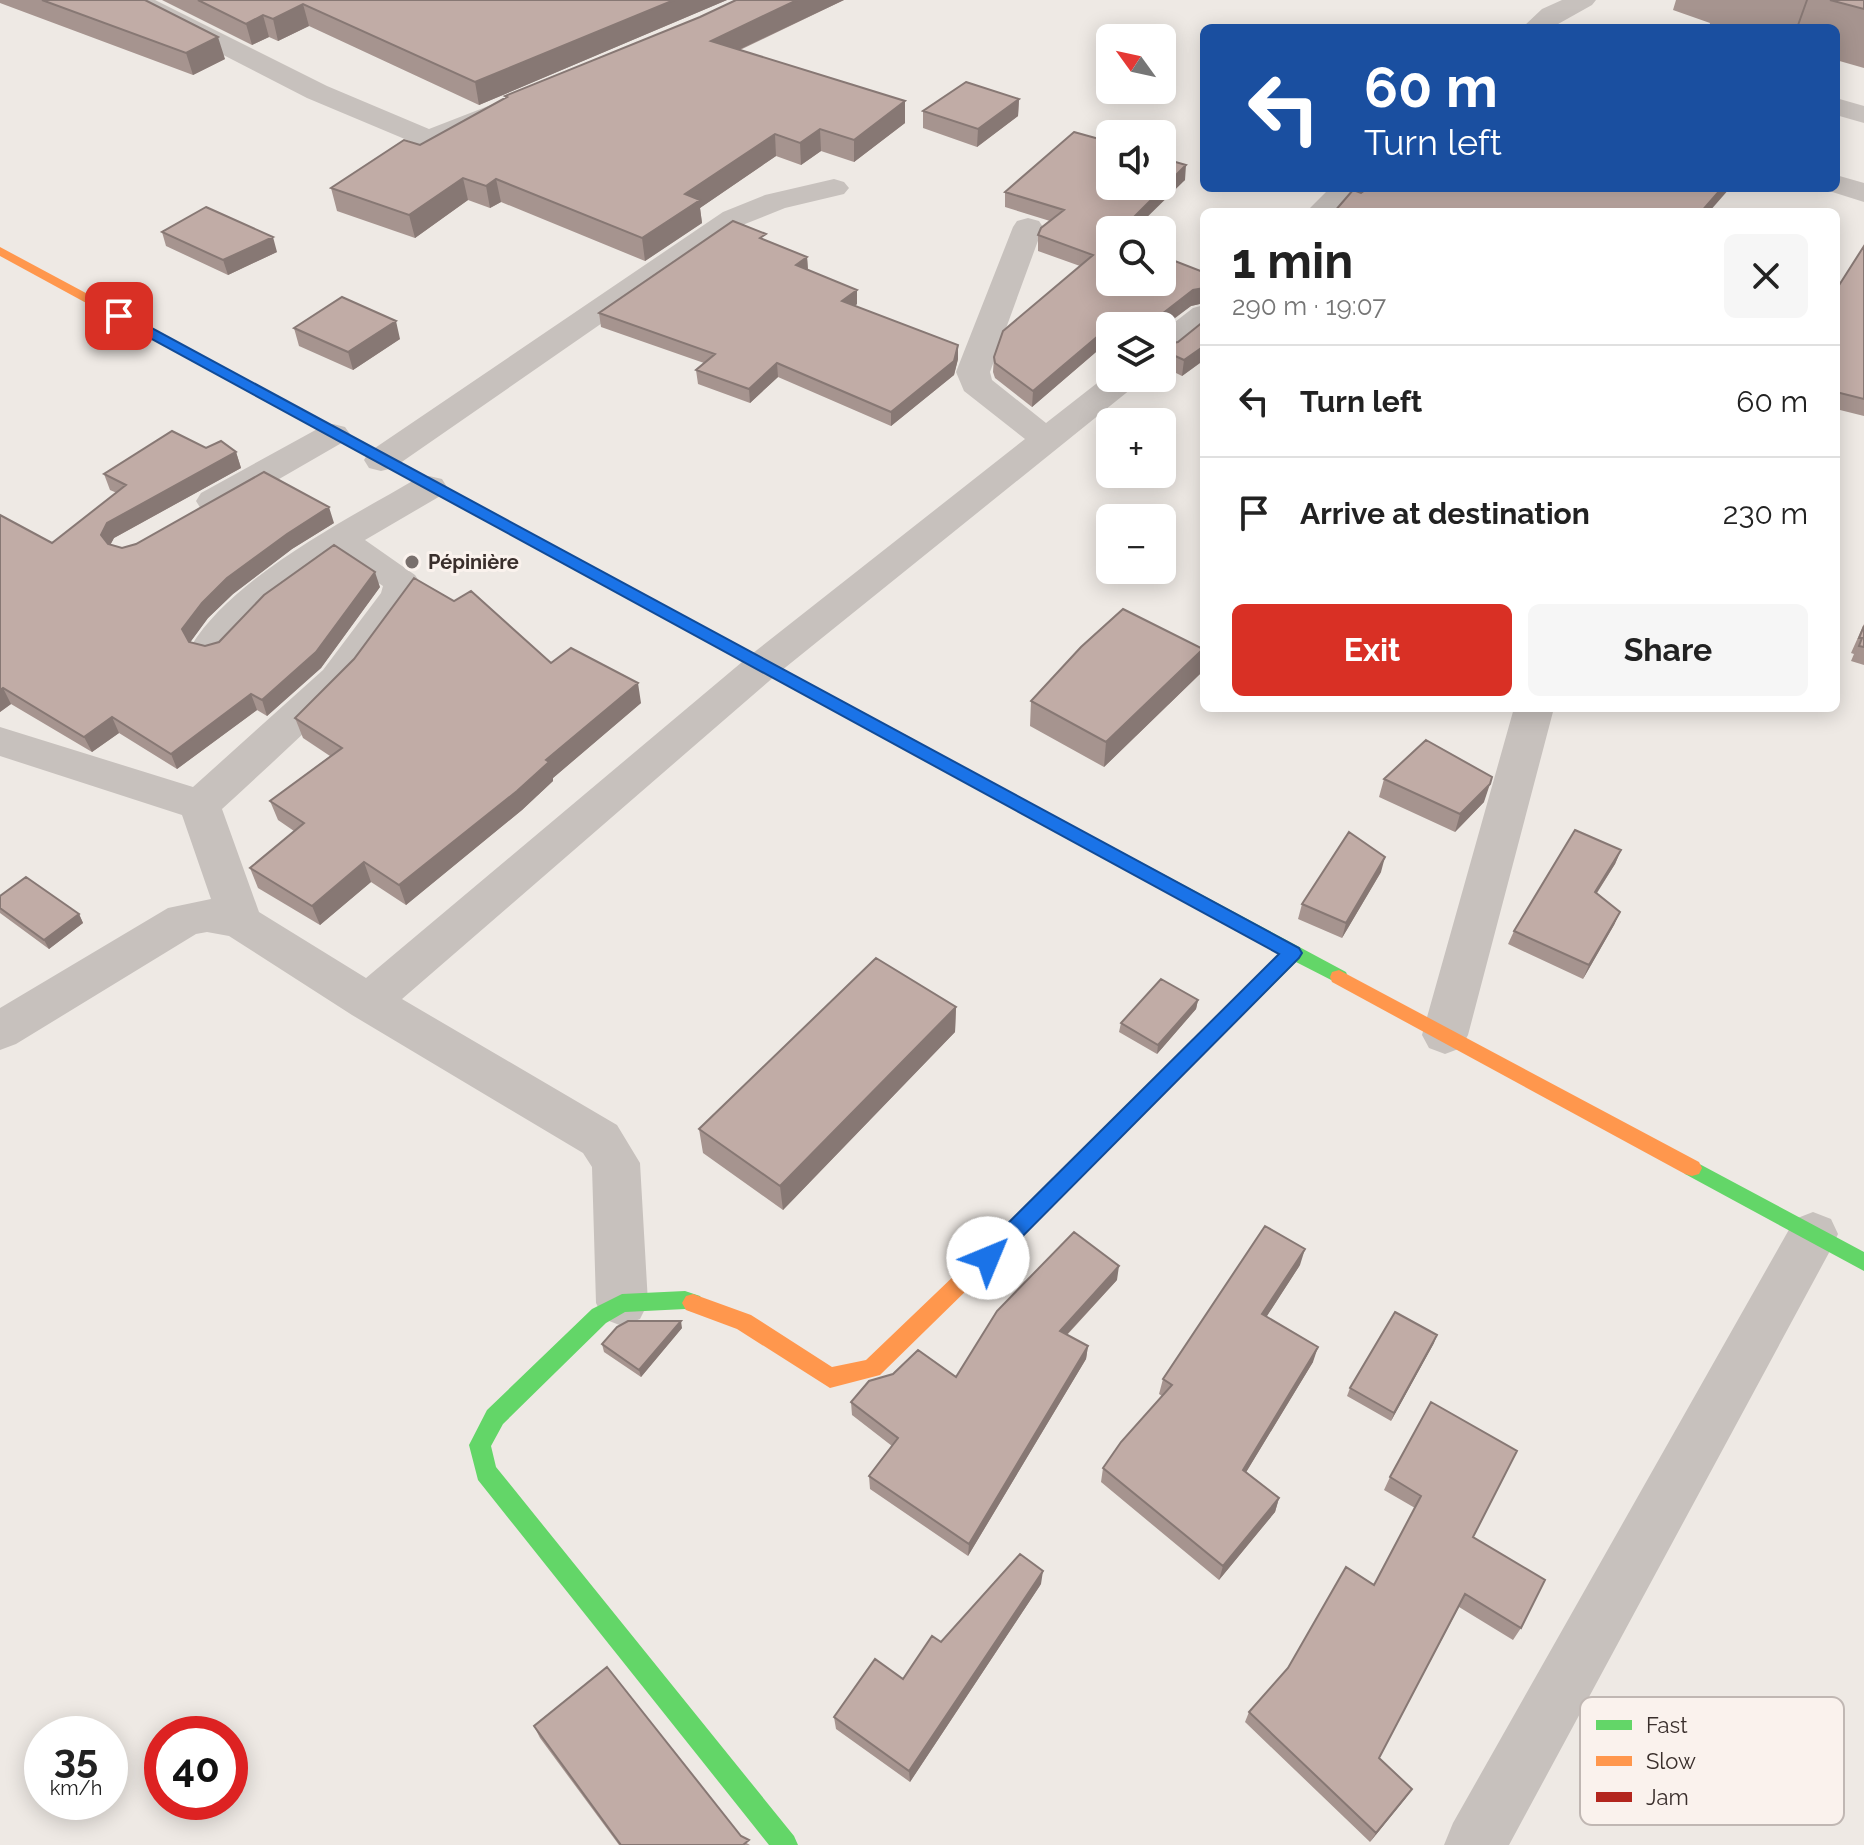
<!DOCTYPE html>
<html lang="en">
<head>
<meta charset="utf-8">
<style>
  :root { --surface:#fff; --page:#f6f6f6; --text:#222; --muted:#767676; --line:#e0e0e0; --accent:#d93025 }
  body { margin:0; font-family:Raleway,sans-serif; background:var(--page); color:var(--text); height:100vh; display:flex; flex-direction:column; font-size:30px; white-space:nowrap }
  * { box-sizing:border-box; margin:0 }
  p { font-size:26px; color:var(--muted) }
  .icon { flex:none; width:44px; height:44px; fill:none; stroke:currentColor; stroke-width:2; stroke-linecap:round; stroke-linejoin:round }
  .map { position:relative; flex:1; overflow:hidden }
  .details { position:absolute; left:1200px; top:208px; width:640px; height:504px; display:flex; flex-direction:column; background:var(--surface); border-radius:12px; box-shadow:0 4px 20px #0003 }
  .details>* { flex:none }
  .top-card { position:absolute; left:1200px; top:24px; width:640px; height:168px; border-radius:12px; box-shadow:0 4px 20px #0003; background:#1a4fa0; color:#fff; overflow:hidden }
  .needle { width:52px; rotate:303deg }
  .controls { position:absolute; left:1096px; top:24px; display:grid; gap:16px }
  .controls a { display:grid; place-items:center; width:80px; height:80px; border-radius:12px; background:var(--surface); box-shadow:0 4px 20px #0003; font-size:40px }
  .speed { position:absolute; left:24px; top:1716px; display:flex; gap:16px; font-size:40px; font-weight:700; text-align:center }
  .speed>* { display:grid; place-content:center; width:104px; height:104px; border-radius:50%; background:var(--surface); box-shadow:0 4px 20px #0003; line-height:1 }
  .speed small { font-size:20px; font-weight:400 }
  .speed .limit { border:12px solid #d22; background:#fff; color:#111 }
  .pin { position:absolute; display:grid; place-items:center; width:68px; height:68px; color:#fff; margin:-34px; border-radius:16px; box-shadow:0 4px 12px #0006 }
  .me { position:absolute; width:88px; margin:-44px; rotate:45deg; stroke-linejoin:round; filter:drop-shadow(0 0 6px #0008) }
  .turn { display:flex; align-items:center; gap:28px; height:168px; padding:0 32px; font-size:36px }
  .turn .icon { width:104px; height:104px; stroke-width:2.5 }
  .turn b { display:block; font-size:56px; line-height:68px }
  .round { display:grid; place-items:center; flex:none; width:84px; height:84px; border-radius:12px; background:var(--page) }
  .head { display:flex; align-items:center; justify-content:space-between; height:136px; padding:0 32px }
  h1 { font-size:48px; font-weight:700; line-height:60px }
  .primary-button { display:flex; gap:16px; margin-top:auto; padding:16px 32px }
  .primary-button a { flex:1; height:92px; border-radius:12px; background:var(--accent); color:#fff; font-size:32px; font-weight:700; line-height:92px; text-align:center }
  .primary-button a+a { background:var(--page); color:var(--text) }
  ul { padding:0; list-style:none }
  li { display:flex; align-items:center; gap:24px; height:112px; padding:0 32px; border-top:2px solid var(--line) }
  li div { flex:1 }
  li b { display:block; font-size:30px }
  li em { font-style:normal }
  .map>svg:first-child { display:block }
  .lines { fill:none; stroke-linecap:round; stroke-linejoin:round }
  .street { fill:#c7c1bd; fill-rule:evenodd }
  .fast { fill:#63d668; fill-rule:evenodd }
  .slow { fill:#ff974d; fill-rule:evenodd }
  .jam { fill:#b3261e; fill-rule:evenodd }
  .wall { fill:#a6948f }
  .shaded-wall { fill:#877874 }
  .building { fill:#c1aca6; stroke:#877874; stroke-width:2 }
  .route { fill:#1a73e8; stroke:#114b97; stroke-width:2 }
  .poi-dot { fill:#786f6c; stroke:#faf2ed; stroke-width:3 }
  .labels { text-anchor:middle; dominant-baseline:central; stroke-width:6; stroke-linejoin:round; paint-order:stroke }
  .poi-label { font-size:20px; font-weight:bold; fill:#392e2b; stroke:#faf2ed; text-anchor:start }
  .key { fill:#faf2ed; stroke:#c0b7b3; stroke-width:2 }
  .key-label { font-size:22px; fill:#392e2b }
</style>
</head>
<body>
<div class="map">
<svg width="1864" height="1845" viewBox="0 0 1864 1845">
  <rect width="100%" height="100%" fill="#eee9e4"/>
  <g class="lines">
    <path class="street" d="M122,0H155L327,86L429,129L496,103L506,105L510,111L506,117L439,145L429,148L419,145L307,98L126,5Z
      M1562,0H1596L1592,5L1551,28H1522L1542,9Z
      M1836,98L1864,106V123L1836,115Z
      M1836,175L1864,183V202L1826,190L1824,188H1836Z
      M834,179L844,182L849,188L844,194L785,208L745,224L393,468L381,471L369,468L364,460L369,452L723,212L765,195Z
      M1330,188H1363L1339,212H1306Z
      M1028,218L1039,221L1043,227L990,372L992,380L1046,423L1110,373V378H1141L1136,385L776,675L402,999L617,1125L640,1163L648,1303L640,1319L622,1326L604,1319L596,1303L592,1167L583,1153L352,1015L229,936L207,932L196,934L16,1044L0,1050V1008L168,908L211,899L182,815L0,756V727L193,787L323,670L381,593L383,586L339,557L267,608L224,655L210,659L196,655L191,646C234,576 346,520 416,479L429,476L442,479L447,487L442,495L365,540L415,575L421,584C418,600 406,613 397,627C349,697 284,751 222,809L259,912L366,978L748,657L1025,439L964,391L956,372L1013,227L1017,221Z
      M1204,305V331L1174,355L1162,358V332L1193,308Z
      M333,424L345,427L350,434L345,441L227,509L214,512L201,509L196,501L201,493L321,427Z
      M1514,708H1554L1468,1035L1461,1048L1445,1054L1429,1048L1422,1035Z
      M1813,1212L1831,1219L1838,1234L1831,1249L1509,1845H1444L1453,1823L1795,1219Z"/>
    <path class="fast" d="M911,739L1346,972L1348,977L1346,982L1339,984L1296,962L1019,1239L1012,1242L1005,1239L1002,1233L1005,1227L1281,954L905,749L903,745Z
      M1692,1160L1864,1252V1271L1685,1174L1682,1168L1685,1162Z
      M685,1291L700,1296L704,1303L700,1310L693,1312L685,1309L625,1312L606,1323L503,1424L491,1446L496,1467L794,1836L798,1845H769L478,1480L469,1445L487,1410L592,1309L622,1294Z"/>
    <path class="slow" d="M0,247L276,395L278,398L276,401H266L0,256Z
      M464,498L917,741L919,745L911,751L905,749L459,506L457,503Z
      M1339,970L1699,1162L1702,1168L1699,1174L1692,1176L1685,1174L1332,982L1330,977L1332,972Z
      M1012,1224L1019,1227L1022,1233L1019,1239L880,1375L830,1388L737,1329L686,1310L682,1303L686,1296L693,1294L751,1315L832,1367L866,1360L1005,1227Z"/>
    <path class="jam" d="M271,394L469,500L471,503L464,508L459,506L266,401L264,398Z"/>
  </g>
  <path class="wall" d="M0,0H145L225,59L193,75L0,3Z
    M162,0H727L479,105L309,26L278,41L269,37L252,45Z
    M736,0H844L740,50L905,123L854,162L821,151L801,165L776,156L700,208L702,223L645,261L501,202L490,208L468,200L415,238L337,211L331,188L420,145L505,98V96L700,17Z
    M1676,0H1864V68L1836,60V28H1709L1710,23L1673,10Z
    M1019,99L1018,116L977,147L923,128V111Z
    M1185,180L1110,230V282L1204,270V303L1191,306L1162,326H1110V340L1032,407L995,378L993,372L994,357L1080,266L1038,251V235L1050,221L1005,207V192Z
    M162,232L277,252L228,275L166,246Z
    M767,241L807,257L808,270L857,304L855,306L958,345V359L954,375L891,426L778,377L750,403L698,384L696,370L704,363L601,327L599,313Z
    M1864,246V416L1836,409V290Z
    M1204,321V360L1182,376L1162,366V345L1178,342Z
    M294,328L400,339L353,370L299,346Z
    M206,448L236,452L241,468L114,538L110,545L122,548L334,523L292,549L233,594L208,618L190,642L205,646L219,642L380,587L321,668L267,716L257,710L177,769L119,733L92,752L11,704L0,712V515L52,543L117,493L110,490L104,474Z
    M1864,624V665L1851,661L1854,654L1851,653Z
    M1203,649L1200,674L1104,767L1030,726L1031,701Z
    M551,663L641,703L553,778V781L522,810L406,905L371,882L320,925L258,888L250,868L294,831L278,820L270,801L330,756L303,738L295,718Z
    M1384,779L1484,802L1455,832L1379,797Z
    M1621,850L1615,864L1597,893L1620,912L1614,925L1583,979L1508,944L1514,931Z
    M1381,872L1342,938L1298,919L1302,904Z
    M0,896L79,914L83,923L49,949L0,913Z
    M1198,1000L1196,1009L1157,1054L1119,1032L1121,1023Z
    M956,1007L955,1032L783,1210L703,1153L699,1129Z
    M1300,1265L1266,1317L1313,1362L1246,1472L1279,1498L1275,1512L1219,1580L1101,1482L1103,1468L1162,1396L1159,1394L1163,1379Z
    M1117,1280L1067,1335L1088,1346L1086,1359L968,1556L870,1489L869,1476L892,1446L852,1415L851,1402L956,1377Z
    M682,1328L641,1377L604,1352L602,1344Z
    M1434,1343L1391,1421L1347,1396L1350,1388Z
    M1431,1402L1473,1537L1521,1628L1513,1640L1459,1607L1379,1758L1412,1789L1370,1842L1245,1722L1249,1712L1374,1585L1415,1508L1384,1490L1390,1477Z
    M1041,1584L910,1782L836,1729L834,1717L903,1679L941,1642Z
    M534,1726L750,1845H619L540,1738Z"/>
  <path class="shaded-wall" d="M674,0H727L479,105L475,82Z
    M797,0H844L713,62L711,41Z
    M1806,0H1808L1798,28H1796Z
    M303,4L309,26L278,41L273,19Z
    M263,15L269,37L252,45L246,24Z
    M218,37L225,59L193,75L186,53Z
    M1019,99L1018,116L977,147L978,129Z
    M905,101V123L854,162V140Z
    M820,129L821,151L801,165L800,143Z
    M775,134L776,156L700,208L702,223L645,261L642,238L685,194Z
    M1186,165L1185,180L1134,230H1121Z
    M463,178L468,200L415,238L409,215Z
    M496,179L501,202L490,208L486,186Z
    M1722,188H1730L1709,212H1701Z
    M273,237L277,252L228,275L223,260Z
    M807,257L808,271L796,265Z
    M1204,288V303L1191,306L1162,328V314L1193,290Z
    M857,290V304L843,315L842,301Z
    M396,321L400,339L353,370L348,352Z
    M1111,325L1110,340L1032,407L1033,391Z
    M958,345V359L954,375L891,426V412Z
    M1204,346V360L1182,376L1184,360Z
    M777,363L778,377L750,403L749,389Z
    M236,452L241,468L114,538L107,551L101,535L107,523Z
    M329,507L334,523L292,549L233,594L208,618L189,644L182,629L202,603L227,578L287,534Z
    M375,572L380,587L321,668L267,716L262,700Z
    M1203,649L1200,674L1104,767L1106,742Z
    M638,683L641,703L553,778V781L522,810L406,905L399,885Z
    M3,688L11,704L0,712V690Z
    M251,694L257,710L177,769L171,754Z
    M112,717L119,733L92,752L84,737Z
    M1490,784L1484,802L1455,832L1460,814Z
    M1621,850L1615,864L1589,905L1595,892Z
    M1385,857L1381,872L1342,938L1346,923Z
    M364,862L371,882L320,925L312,906Z
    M1620,912L1614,925L1583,979L1589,965Z
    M79,914L83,923L49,949L44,940Z
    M1198,1000L1196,1009L1157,1054L1158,1045Z
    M956,1007L955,1032L783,1210L780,1186Z
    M1305,1249L1300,1265L1258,1330L1262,1314Z
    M1119,1266L1117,1280L1058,1344L1060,1331Z
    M681,1321L682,1328L641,1377L639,1370Z
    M1437,1335L1434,1343L1391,1421L1394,1413Z
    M1088,1346L1086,1359L968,1556L969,1544Z
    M1318,1347L1313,1362L1239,1484L1243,1470Z
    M1279,1498L1275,1512L1219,1580L1223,1566Z
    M1043,1571L1041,1584L910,1782L909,1771Z
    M1412,1789L1405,1799L1370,1842L1376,1833Z"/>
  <path class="building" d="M42,0H145L218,37L186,53Z
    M198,0H674L475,82L303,4L273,19L263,15L246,24Z
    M736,0H797L711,41L905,101L854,140L820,129L800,143L775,134L685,194L700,200L642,238L496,179L486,186L463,178L409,215L331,188L404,140L420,145L507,97L505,96L700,17Z
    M1830,0H1864V9Z
    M966,82L1019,99L978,129L923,111Z
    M1074,132L1110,142V186H1162V158L1186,165L1121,230H1110V282H1162V256L1203,272L1204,270V288L1193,290L1162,314V326L1111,325L1033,391L995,363L994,357L1003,331L1093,255L1038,235L1041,228L1064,210L1005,192Z
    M1368,188H1722L1701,212H1334L1353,190L1361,193Z
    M206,207L273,237L223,260L162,232Z
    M733,221L766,234L760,238L807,257L796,265L857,290L842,301L958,345L954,361L891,412L777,363L749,389L696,370L715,354L599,313Z
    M1864,246V399L1836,392V290Z
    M342,297L396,321L348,352L294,328Z
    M1204,321V346L1184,360L1162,350V345L1178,342Z
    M172,431L206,448L221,441L236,452L107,523L101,535L108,544L122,548L136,544L264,472L329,507L287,534L227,578L202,603L182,629L189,642L205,646L219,642L264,595L334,545L375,572L316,652L262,700L251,694L171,754L112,717L84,737L3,688L0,690V515L52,543L126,485L104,474Z
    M414,578L454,601L471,591L551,663L571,648L638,683L546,760L549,762L517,791L399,885L364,862L312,906L250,868L304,823L270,801L342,748L295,718L354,659Z
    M1123,609L1203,649L1106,742L1031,701L1081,647Z
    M1864,626V647L1859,646L1862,638H1859Z
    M1426,740L1492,777L1490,784L1460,814L1384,779Z
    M1575,830L1621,850L1595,892L1620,912L1589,965L1514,931Z
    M1349,832L1385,857L1346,923L1302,904Z
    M26,877L79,914L44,940L0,908V896Z
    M876,958L956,1007L780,1186L699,1129Z
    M1161,979L1198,1000L1158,1045L1121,1023Z
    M1265,1226L1305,1249L1262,1314L1318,1347L1243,1470L1279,1498L1223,1566L1103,1468L1121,1442L1172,1385L1163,1379Z
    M1074,1232L1119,1266L1060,1331L1088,1346L969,1544L869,1476L898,1438L851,1402L869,1381L893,1374L918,1350L956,1377L997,1311Z
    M1395,1312L1437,1335L1394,1413L1350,1388Z
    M628,1321H681L639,1370L602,1344L617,1327Z
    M1431,1402L1517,1451L1473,1537L1545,1580L1521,1628L1465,1594L1379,1758L1412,1789L1376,1833L1249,1712L1288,1668L1346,1567L1374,1585L1421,1496L1390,1477Z
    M1020,1554L1043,1571L909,1771L834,1717L875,1659L903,1679L932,1636L941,1642Z
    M607,1667L741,1836L749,1840L743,1845H621L534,1726Z"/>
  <path class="route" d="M115,313H124L1299,948L1302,953L1299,958L995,1264L988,1267L980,1264L977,1258L980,1251L1279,954L115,319Z"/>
  <circle class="poi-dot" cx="412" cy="562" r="8"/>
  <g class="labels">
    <g class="poi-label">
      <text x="428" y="562">Pépinière</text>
    </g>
  </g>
  <rect x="1580" y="1697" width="264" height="128" rx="12" class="key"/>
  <rect x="1596" y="1720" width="36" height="10" fill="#63d668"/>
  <rect x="1596" y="1756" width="36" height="10" fill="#ff974d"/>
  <rect x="1596" y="1792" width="36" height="10" fill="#b3261e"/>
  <g class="key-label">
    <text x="1646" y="1733">Fast</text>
    <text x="1646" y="1769">Slow</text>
    <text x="1646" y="1805">Jam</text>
  </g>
</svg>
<div class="controls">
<a><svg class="needle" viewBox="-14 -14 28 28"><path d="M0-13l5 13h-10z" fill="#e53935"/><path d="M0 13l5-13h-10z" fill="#767676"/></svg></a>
<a><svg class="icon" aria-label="sound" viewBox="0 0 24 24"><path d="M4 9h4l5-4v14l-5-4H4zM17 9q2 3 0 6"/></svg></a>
<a><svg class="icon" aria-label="search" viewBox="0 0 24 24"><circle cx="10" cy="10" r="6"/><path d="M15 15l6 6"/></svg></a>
<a><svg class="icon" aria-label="layers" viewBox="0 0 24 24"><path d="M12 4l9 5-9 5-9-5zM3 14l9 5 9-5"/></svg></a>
<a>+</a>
<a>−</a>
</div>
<div class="speed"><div>35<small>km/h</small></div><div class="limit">40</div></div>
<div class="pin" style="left:119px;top:316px;background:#d93025"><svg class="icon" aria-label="arrive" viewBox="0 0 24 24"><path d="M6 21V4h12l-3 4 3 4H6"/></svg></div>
<svg class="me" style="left:988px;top:1258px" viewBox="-20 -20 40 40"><circle r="19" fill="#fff"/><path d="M0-13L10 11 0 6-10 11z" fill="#1a73e8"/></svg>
<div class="top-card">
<div class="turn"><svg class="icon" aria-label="left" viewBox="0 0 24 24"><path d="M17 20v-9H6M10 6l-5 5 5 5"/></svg><div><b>60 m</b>Turn left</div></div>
</div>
<section class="details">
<div class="head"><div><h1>1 min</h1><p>290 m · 19:07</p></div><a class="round"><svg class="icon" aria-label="close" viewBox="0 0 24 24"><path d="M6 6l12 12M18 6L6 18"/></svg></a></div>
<ul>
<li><svg class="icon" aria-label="left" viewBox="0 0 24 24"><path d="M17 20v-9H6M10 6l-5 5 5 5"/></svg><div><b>Turn left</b></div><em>60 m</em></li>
<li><svg class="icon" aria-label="arrive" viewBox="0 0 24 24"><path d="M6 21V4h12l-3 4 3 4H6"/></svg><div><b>Arrive at destination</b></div><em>230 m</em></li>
</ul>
<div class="primary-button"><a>Exit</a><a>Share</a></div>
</section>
</div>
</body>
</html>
